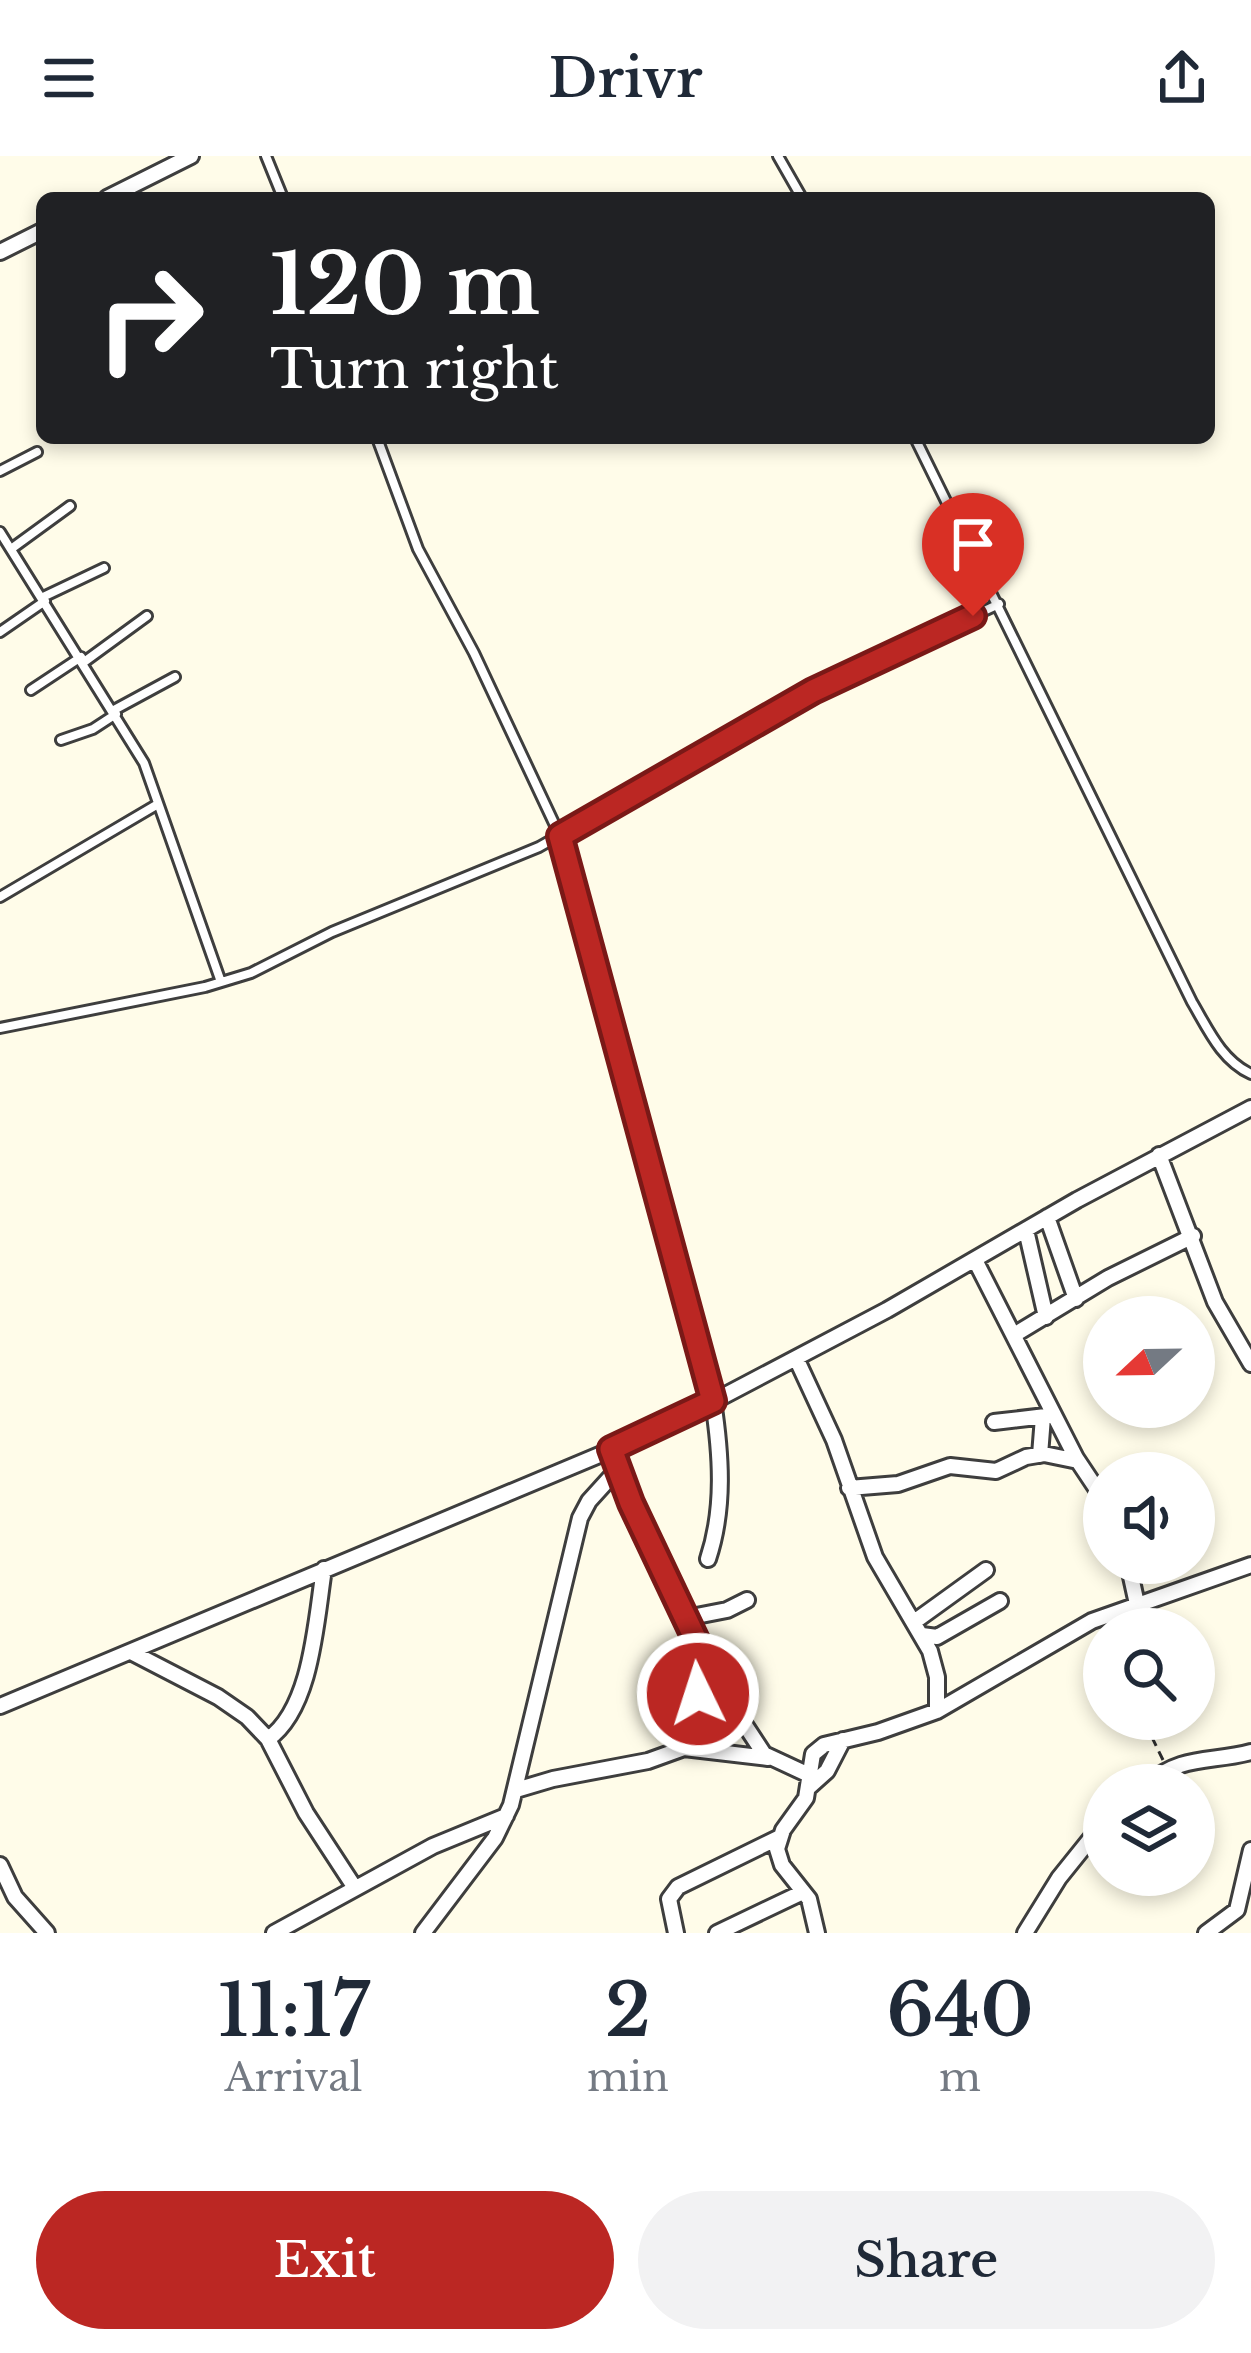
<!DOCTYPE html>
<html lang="en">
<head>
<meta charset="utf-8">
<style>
  :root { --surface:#fff; --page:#f2f2f3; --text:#1f2937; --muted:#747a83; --accent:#bb2723 }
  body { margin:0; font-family:"Libre Baskerville",serif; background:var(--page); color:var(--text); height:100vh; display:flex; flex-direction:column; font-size:45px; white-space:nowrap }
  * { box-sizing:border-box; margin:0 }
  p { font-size:39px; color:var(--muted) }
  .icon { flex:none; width:66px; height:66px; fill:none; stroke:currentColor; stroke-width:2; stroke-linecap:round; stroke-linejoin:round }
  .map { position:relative; height:1777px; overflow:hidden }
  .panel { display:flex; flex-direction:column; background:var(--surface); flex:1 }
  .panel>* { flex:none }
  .top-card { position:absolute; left:36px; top:36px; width:1179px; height:252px; border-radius:18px; box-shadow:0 6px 18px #0003; background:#202124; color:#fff; overflow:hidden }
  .needle { width:78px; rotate:248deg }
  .tools { position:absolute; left:1083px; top:1140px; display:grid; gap:24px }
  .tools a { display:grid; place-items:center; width:132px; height:132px; border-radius:50%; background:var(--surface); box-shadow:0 6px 18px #0003; font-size:60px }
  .pin { position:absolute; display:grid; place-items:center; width:102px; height:102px; color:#fff; margin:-123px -51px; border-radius:50% 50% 50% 0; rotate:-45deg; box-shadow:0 0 12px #0007 }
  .pin .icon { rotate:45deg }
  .me { position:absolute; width:132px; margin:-66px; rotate:356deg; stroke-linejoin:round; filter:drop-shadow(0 0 9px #0008) }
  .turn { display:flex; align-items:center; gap:42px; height:252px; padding:0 36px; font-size:54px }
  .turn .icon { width:156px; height:156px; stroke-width:2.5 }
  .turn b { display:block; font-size:84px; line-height:102px }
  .eta { display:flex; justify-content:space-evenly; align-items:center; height:204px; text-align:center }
  .eta b { font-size:72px; font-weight:600; line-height:84px }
  .button { display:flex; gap:24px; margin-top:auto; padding:24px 36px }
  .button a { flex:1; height:138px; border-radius:72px; background:var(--accent); color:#fff; font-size:48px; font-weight:600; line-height:138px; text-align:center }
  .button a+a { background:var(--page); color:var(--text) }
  header { display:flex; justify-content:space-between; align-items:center; height:156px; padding:0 36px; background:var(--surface); font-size:54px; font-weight:600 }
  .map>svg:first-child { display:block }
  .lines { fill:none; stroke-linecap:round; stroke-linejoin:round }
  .service-casing { stroke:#3e3e3e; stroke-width:14 }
  .minor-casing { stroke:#3e3e3e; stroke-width:20 }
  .path { stroke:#2d2d2d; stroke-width:3; stroke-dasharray:12 6; stroke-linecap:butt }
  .service { stroke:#fff; stroke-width:8 }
  .minor { stroke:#fff; stroke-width:14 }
  .route-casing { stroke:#7a1917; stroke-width:30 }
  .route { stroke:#bb2723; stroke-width:21 }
</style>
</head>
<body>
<header><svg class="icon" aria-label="menu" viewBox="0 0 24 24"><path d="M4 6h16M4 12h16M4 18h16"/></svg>Drivr<svg class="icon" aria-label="share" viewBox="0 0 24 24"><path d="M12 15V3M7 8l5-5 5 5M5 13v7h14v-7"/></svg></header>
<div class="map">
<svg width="1251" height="1777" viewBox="0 0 1251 1777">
  <rect width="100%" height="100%" fill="#fffce9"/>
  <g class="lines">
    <defs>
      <path id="service" d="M266,0L283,42
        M778,0L802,42
        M377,282L418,393L474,497L560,680L712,1244
        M915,282L1192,846C1208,873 1221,904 1251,918
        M0,315L37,296
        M0,376L144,607L221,826
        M11,393L70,350
        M43,441L104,412
        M0,476L45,445
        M84,506L147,460
        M31,534L81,501
        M114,554L175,521
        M61,584L93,573L116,558
        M0,741L158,648
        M0,872L205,831L251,817L332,776L539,691L813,535L999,448"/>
      <path id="minor" d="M107,42L191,0
        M0,96L42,75
        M1159,999L1215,1146L1251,1208
        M1047,1061L1076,1143
        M1026,1074L1046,1161
        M975,1104L1076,1302L1104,1344
        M1014,1179L1108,1122L1193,1080
        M796,1202L834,1284L875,1401L930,1495L937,1521V1555
        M994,1266L1054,1259
        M1040,1299L1043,1261
        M617,1309L651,1391L718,1528L764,1598L807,1618
        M849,1332L898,1328L950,1310L996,1315L1026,1301L1044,1298L1078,1305
        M708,1403C725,1352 721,1298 713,1245
        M1128,1407L1137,1448
        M686,1462L727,1454L747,1444
        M914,1466L986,1414
        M922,1479L937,1481L1000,1445
        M133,1497L218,1541L247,1561L268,1583L306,1657L355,1732
        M0,1550L659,1274L887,1154L1077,1044L1251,952
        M268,1583C312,1552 316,1464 324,1413
        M684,1592L682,1577L693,1558L704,1501
        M1146,1629C1182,1598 1210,1607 1251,1596
        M808,1632L827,1615L843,1584
        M516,1634L553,1623L648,1605L684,1592L768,1602
        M0,1709L15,1741L47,1777
        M274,1777L433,1690L506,1660
        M423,1777L495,1682L511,1649L580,1362L589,1345L618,1313
        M676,1777L669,1743L678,1731L780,1681
        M717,1777L803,1736
        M817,1777L809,1743L782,1709L777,1693L783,1674L806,1642L813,1598L824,1589L878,1576L937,1555L1092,1465L1251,1409
        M1025,1777L1059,1722L1104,1666
        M1206,1777L1237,1754L1251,1694"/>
    </defs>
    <use href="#service" class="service-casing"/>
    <use href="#minor" class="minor-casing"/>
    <path class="path" d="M1099,1477L1104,1488
      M1143,1563L1163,1604"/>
    <use href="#service" class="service"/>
    <use href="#minor" class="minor"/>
  </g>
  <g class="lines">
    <defs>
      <path id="route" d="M698,1538L704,1501L631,1347L611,1293L713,1245L560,680L813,535L973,460"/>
    </defs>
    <use href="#route" class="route-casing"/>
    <use href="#route" class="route"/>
  </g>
</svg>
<div class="tools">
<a><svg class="needle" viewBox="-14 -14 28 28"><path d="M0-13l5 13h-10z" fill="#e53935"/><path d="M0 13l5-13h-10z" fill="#747a83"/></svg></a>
<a><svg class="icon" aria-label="sound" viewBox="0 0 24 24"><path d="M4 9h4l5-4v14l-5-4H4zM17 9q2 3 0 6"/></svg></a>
<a><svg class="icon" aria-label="search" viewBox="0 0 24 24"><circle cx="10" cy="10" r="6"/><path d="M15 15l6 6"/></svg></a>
<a><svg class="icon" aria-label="layers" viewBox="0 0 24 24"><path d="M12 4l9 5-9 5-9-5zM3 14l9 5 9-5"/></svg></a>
</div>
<div class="pin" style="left:973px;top:460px;background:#d93025"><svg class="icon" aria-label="arrive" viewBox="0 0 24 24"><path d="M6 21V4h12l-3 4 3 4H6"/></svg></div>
<svg class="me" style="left:698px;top:1538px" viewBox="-20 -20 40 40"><circle r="17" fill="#bb2723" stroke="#fff" stroke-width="3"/><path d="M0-11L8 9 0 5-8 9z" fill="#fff"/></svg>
<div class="top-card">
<div class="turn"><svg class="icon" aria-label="right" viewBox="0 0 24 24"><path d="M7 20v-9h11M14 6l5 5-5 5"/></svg><div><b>120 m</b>Turn right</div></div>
</div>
</div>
<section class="panel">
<div class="eta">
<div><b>11:17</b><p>Arrival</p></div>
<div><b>2</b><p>min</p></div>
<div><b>640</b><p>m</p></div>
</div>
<div class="button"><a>Exit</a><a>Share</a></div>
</section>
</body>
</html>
